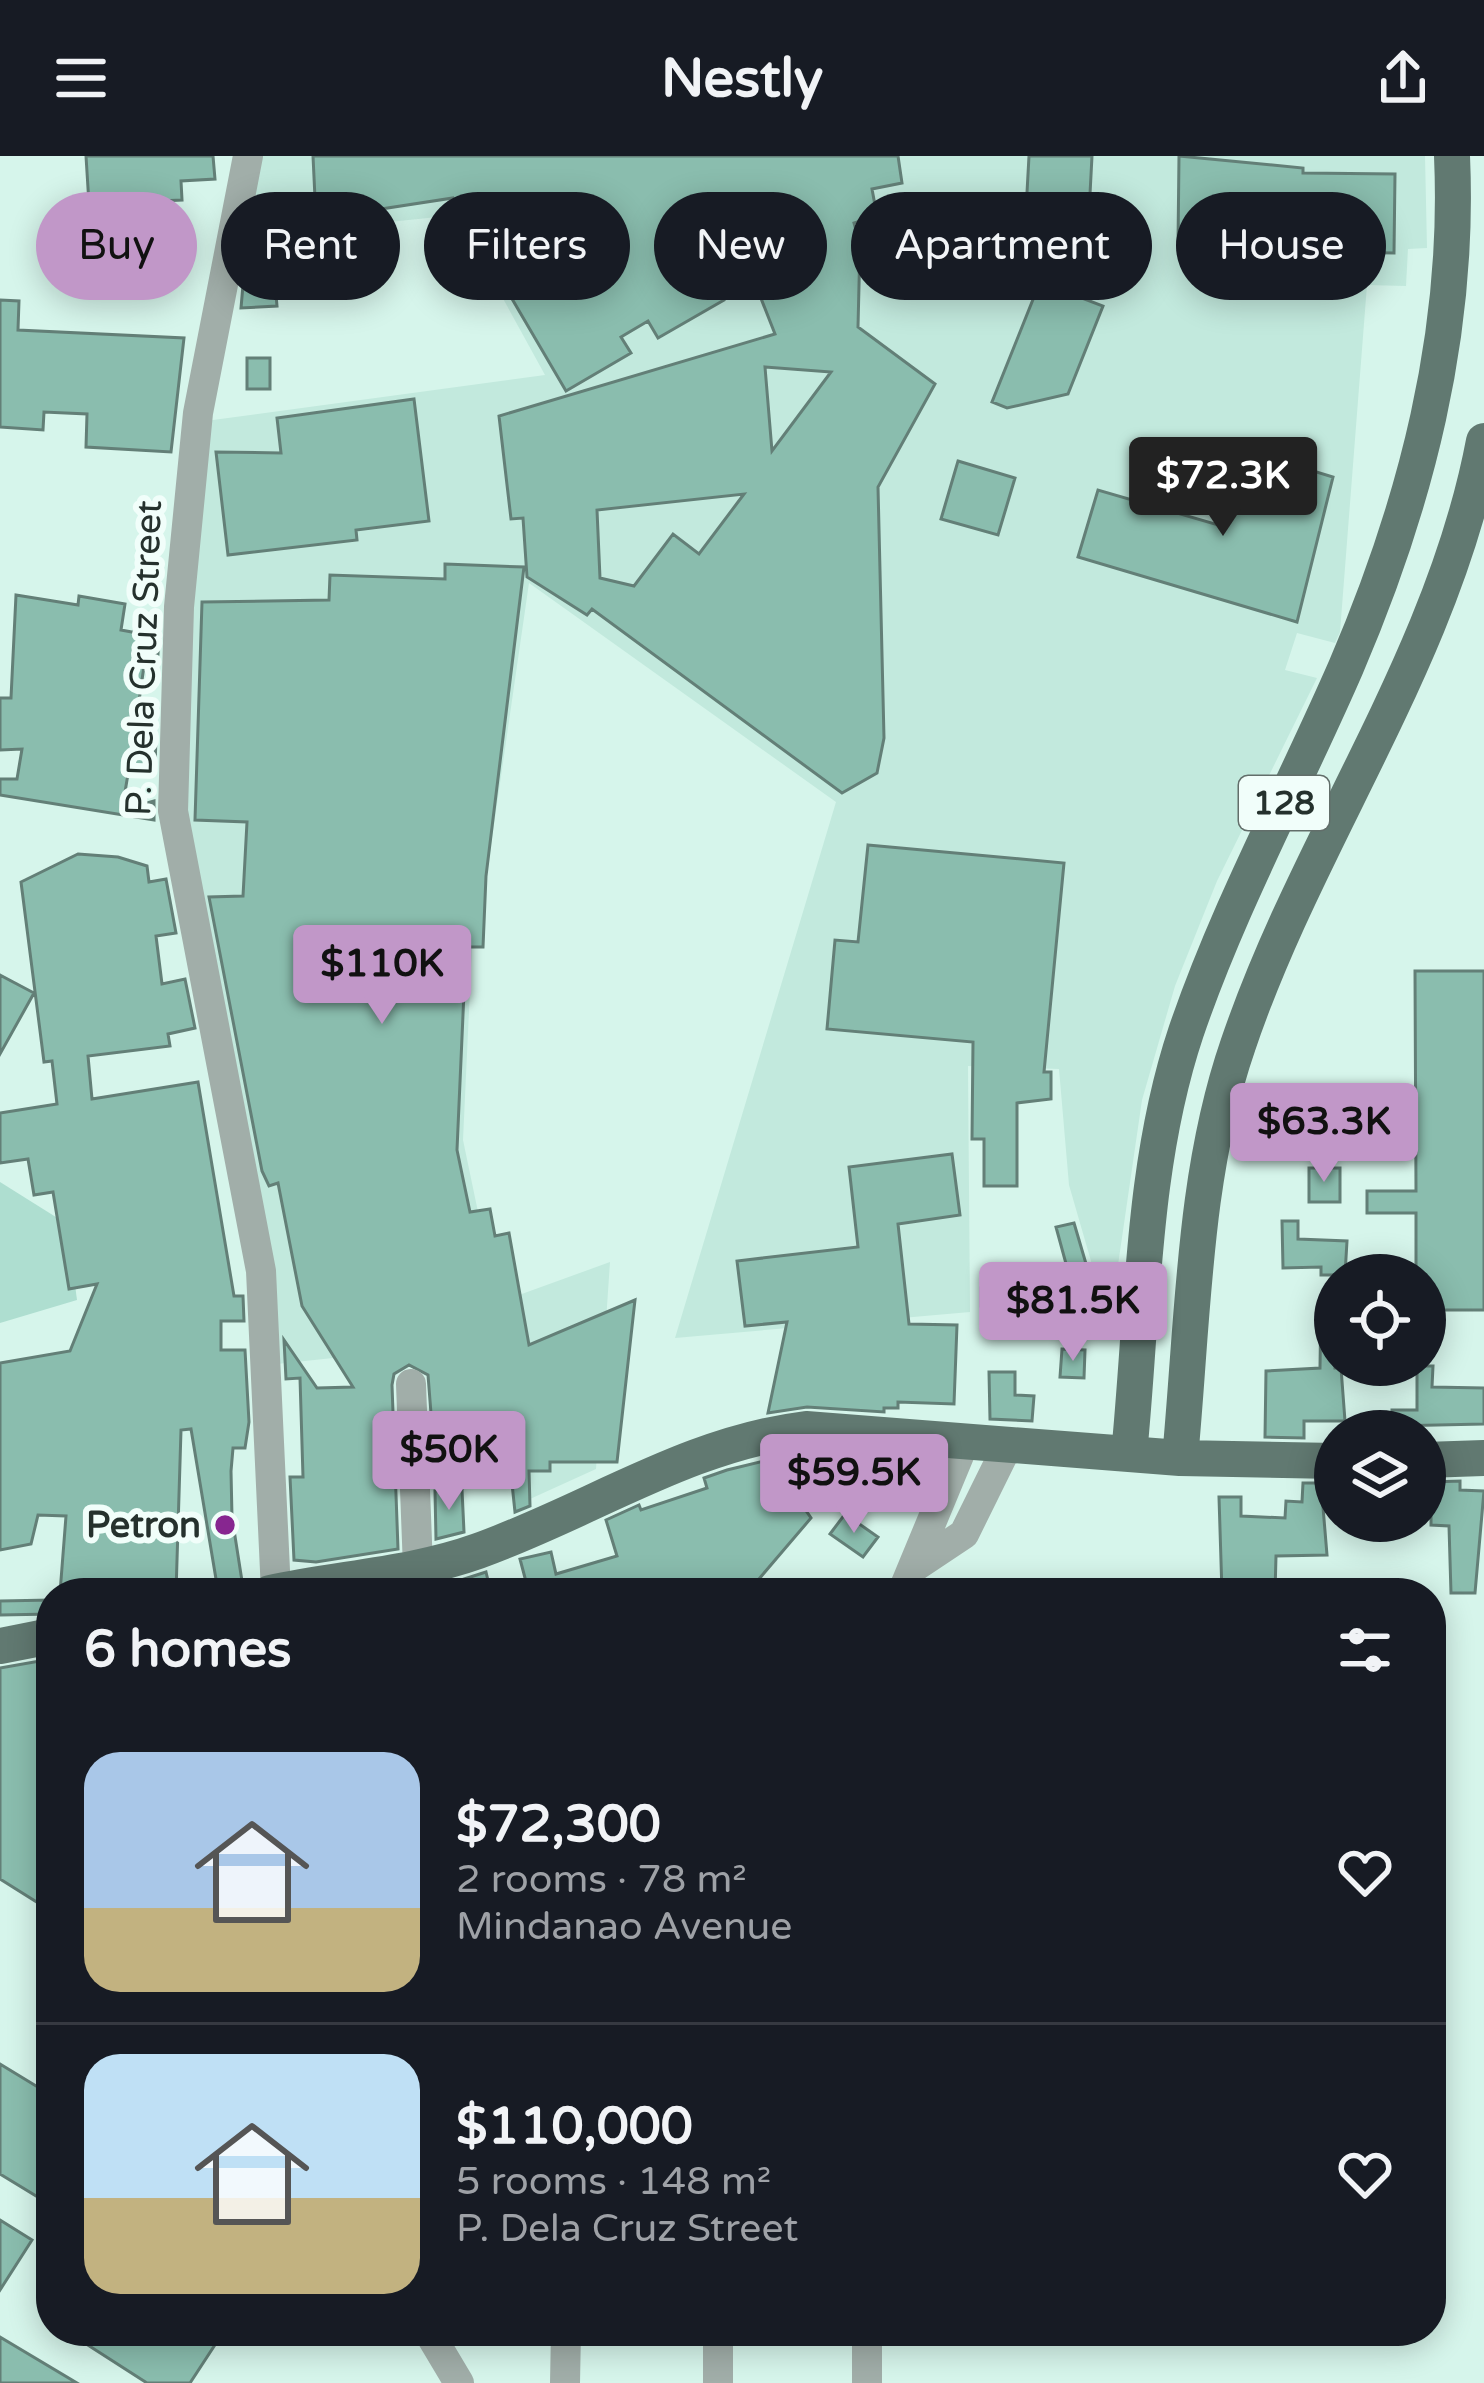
<!DOCTYPE html>
<html lang="en">
<head>
<meta charset="utf-8">
<style>
	:root { --surface:#171b24; --page:#20242c; --text:#f1f3f6; --muted:#9ea1a6; --line:#363941; --accent:#c197c8 }
	body { margin:0; font-family:"Varela Round",sans-serif; background:var(--page); color:var(--text); height:100vh; display:flex; flex-direction:column; font-size:45px; white-space:nowrap }
	* { box-sizing:border-box; margin:0 }
	p { font-size:39px; color:var(--muted) }
	.icon { flex:none; width:66px; height:66px; fill:none; stroke:currentColor; stroke-width:2; stroke-linecap:round; stroke-linejoin:round }
	.map { position:relative; flex:1; overflow:hidden }
	.sheet { position:absolute; left:36px; top:1422px; width:1410px; height:768px; display:flex; flex-direction:column; background:var(--surface); border-radius:48px; box-shadow:0 6px 30px #0003 }
	.sheet>* { flex:none }
	.hud { position:absolute; left:36px; top:36px; width:1413px; height:108px; display:flex; gap:24px }
	.fabs { position:absolute; left:1314px; top:1098px; display:grid; gap:24px }
	.fabs a { display:grid; place-items:center; width:132px; height:132px; border-radius:50%; background:var(--surface); box-shadow:0 6px 30px #0003; font-size:60px }
	.price { position:absolute; translate:-50% -102px; padding:0 27px; border-radius:12px; background:var(--accent); color:#111; font-size:39px; line-height:78px; filter:drop-shadow(0 3px 6px #0008) }
	.price::after { content:''; position:absolute; left:50%; top:72px; width:36px; height:27px; margin-left:-18px; background:inherit; clip-path:polygon(0 0,100% 0,50% 100%) }
	.price.selected { background:#222; color:#fff }
	ul { padding:0; list-style:none }
	li { display:flex; align-items:center; gap:36px; height:300px; padding:0 48px }
	li+li { border-top:3px solid var(--line) }
	li span { display:grid; place-items:center; flex:none; width:336px; height:240px; border-radius:36px; color:#555 }
	li>.icon { margin-inline-start:auto }
	span .icon { width:144px; height:144px; fill:#fffc; stroke-width:1 }
	li b { font-size:51px }
	h2 { display:flex; justify-content:space-between; align-items:center; height:144px; padding:0 48px; font-size:51px }
	.tag { padding:0 42px; border-radius:54px; background:var(--surface); box-shadow:0 6px 30px #0003; font-size:42px; line-height:108px }
	.tag.selected { background:var(--accent); color:#111 }
	header { display:flex; justify-content:space-between; align-items:center; height:156px; padding:0 48px; background:var(--surface); font-size:54px; font-weight:700 }
	.map>svg:first-child { display:block }
	.built { fill:#c2e9dd }
	.green { fill:#aeded0 }
	.building { fill:#8abdae; stroke:#637f77; stroke-width:3; fill-rule:evenodd }
	.lines { fill:none; stroke-linecap:round; stroke-linejoin:round }
	.minor { stroke:#a1aea9; stroke-width:30 }
	.major { stroke:#617971; stroke-width:36 }
	.poi-dot { fill:#872690; stroke:#f1fefa; stroke-width:4.5 }
	.labels { text-anchor:middle; dominant-baseline:central; stroke-width:12; stroke-linejoin:round; paint-order:stroke }
	.shield { fill:#f1fefa; stroke:#626e6a; stroke-width:3 }
	.shield-label { font-size:33px; font-weight:bold; fill:#25312d }
	.street-label { font-size:36px; fill:#25312d; stroke:#f1fefa }
	.poi-label { font-size:36px; font-weight:bold; fill:#25312d; stroke:#f1fefa; text-anchor:end }
</style>
</head>
<body>
<header><svg class="icon" aria-label="menu" viewBox="0 0 24 24"><path d="M4 6h16M4 12h16M4 18h16"/></svg>Nestly<svg class="icon" aria-label="share" viewBox="0 0 24 24"><path d="M12 15V3M7 8l5-5 5 5M5 13v7h14v-7"/></svg></header>
<div class="map">
<svg width="1484" height="2227" viewBox="0 0 1484 2227">
	<rect width="100%" height="100%" fill="#d6f5eb"/>
	<path class="built" d="M259 0H1425L1427 92 1408 93 1406 130 1367 129 1340 476 1335 487 1297 477 1285 514 1317 522 1217 725 1175 830 1142 944 1118 1109 1093 1112 1069 1029 1059 913 968 910 970 1156 675 1182 836 646 529 427 486 724 475 726 463 984 497 1147 610 1106 596 1313 519 1348 515 1312 445 1190 277 1208 179 660 198 266 545 219 457 59 331 72 334 119 238 124Z"/>
	<path class="green" d="M0 1026 67 1068 77 1144 0 1167Z"/>
	<path class="building" d="M86 0H213L215 23 181 25 182 44 89 48Z
		M313 0H898L902 27 872 33 877 60 854 67 860 88 858 171 935 228 878 331 884 582 877 617 842 637 592 453 587 459 527 421 523 362 511 363 499 260 775 178 751 117 778 87 701 97 718 119 724 144 658 182 648 165 621 181 631 197 566 235 453 42 316 63ZM765 211 831 216 772 295ZM744 338 699 398 673 378 634 430 600 422 597 354Z
		M1029 0H1092L1088 76 1025 73Z
		M1179 0 1303 12V17L1395 18 1394 97 1323 96V89L1178 88Z
		M1040 126 1103 150 1068 238 1007 252 992 246Z
		M275 127 277 150 241 152 243 129Z
		M0 144 19 145 18 174 184 182 171 296 86 291 87 258 44 256 43 274 0 271Z
		M247 202H270V233H247Z
		M414 243 429 365 356 374 357 384 228 399 216 296 281 297 277 262Z
		M1248 295 1333 321 1297 466 1078 401 1098 334 1225 371Z
		M958 305 1015 322 998 379 941 363Z
		M445 408 524 411 486 720 483 791H466L457 994 470 1056 490 1053 495 1080 509 1077 529 1189 635 1144 617 1306H550V1315H529L530 1350 515 1356 511 1318 479 1320V1329L449 1330V1283H433L428 1219 409 1209 394 1218 392 1229 398 1393 316 1406 294 1404 290 1321H303L300 1222 286 1223 284 1184 317 1232 353 1231 302 1150 278 1027 269 1030 262 1015 209 741 243 740 247 666 195 664 202 446 329 444 330 419 445 423Z
		M16 439 78 449 79 440 125 448 121 474 159 481 158 498 146 496 134 580H156L155 612H129L122 654 154 645V664L0 639V623H17L22 593 0 594V542H11Z
		M868 689 1064 707 1044 916H1051V943L1017 947V1030H984V983H972L973 886 827 873 835 784 858 786Z
		M78 698 118 701 147 710 149 726 166 723 176 777 156 780 162 828 185 823 195 872 168 878 170 890 88 900 92 943 198 926 234 1140H243L244 1165H221V1194H245L249 1266 245 1292H233L231 1315 232 1361 242 1425 217 1429 191 1273 181 1274 176 1437H60L66 1360 38 1359 31 1388 0 1394V1207L70 1195 97 1128 69 1133 53 1036 34 1039 28 1003 0 1007V957L57 948 52 905 44 906 21 726Z
		M1415 815H1484V1154H1425V1119H1416V1057H1367V1035H1416Z
		M0 819 34 837 0 898Z
		M952 998 960 1059 898 1068 909 1168 957 1169 954 1248 898 1246V1252H884V1256L807 1251 768 1257 787 1166 745 1170 737 1105 858 1091 849 1011Z
		M1309 1012H1340V1046H1309Z
		M1282 1065H1298V1083L1347 1085 1345 1119H1321V1111L1283 1112Z
		M1074 1067 1087 1111 1081 1112 1082 1161H1049V1137H1074L1056 1071Z
		M981 1132H1024V1150H981Z
		M1321 1146H1335V1212H1341L1345 1265H1304V1282L1265 1281 1266 1215 1320 1212Z
		M1062 1193 1085 1194 1084 1222 1060 1221Z
		M1417 1210H1433L1432 1231 1484 1232V1268L1392 1270V1254H1417Z
		M989 1216H1015V1239L1034 1240 1032 1265 990 1263Z
		M785 1300 796 1340 811 1362 747 1437H739L731 1427 699 1437H529L520 1403 551 1396 556 1418 617 1400 606 1364 639 1349 641 1354 707 1332 704 1322 727 1314Z
		M1460 1325V1334L1484 1335 1475 1437H1451L1449 1370 1431 1369V1326Z
		M1303 1327H1321L1327 1399 1276 1400 1275 1437H1222L1219 1341H1241V1360L1285 1362 1286 1345 1302 1346Z
		M462 1334 464 1376 436 1383 435 1335Z
		M845 1358 878 1381 863 1401 830 1378Z
		M486 1416 491 1437H409L458 1425Z
		M51 1444V1458L0 1459V1445Z
		M51 1503V1755L0 1723V1512Z
		M0 1908 51 1939V2049L0 2018Z
		M0 2064 32 2084 0 2134Z
		M66 2175H224L190 2227H147Z
		M0 2181 77 2227H0Z"/>
	<g class="lines">
		<path class="minor" d="M248 0 198 257 179 451 173 655 261 1115 276 1436
			M411 1228 418 1412
			M916 1410 964 1378 1008 1289
			M902 1437 965 1285
			M428 2175 459 2227
			M565 2227 566 2175
			M718 2227V2175
			M867 2227V2175"/>
		<path class="major" d="M1129 1298C1143 1159 1141 1010 1186 876 1229 750 1293 633 1346 511 1416 348 1460 178 1452 0
			M1180 1302C1193 1166 1193 1019 1238 889 1308 682 1443 503 1484 285
			M1425 1304 1484 1302
			M270 1437C339 1422 411 1419 478 1395 590 1355 686 1288 806 1273L1180 1302 1335 1305
			M0 1490 51 1480"/>
	</g>
	<circle class="poi-dot" cx="225" cy="1369" r="12"/>
	<g class="labels">
		<rect class="shield" x="1239" y="620" width="90" height="54" rx="9"/>
		<g class="shield-label">
			<text x="1284" y="647">128</text>
		</g>
		<g class="street-label">
			<text transform="translate(144 502) rotate(-88)">P. Dela Cruz Street</text>
		</g>
		<g class="poi-label">
			<text x="201" y="1369">Petron</text>
		</g>
	</g>
</svg>
<div class="fabs">
<a><svg class="icon" aria-label="locate" viewBox="0 0 24 24"><circle cx="12" cy="12" r="6"/><path d="M12 2v4M12 18v4M2 12h4M18 12h4"/></svg></a>
<a><svg class="icon" aria-label="layers" viewBox="0 0 24 24"><path d="M12 4l9 5-9 5-9-5zM3 14l9 5 9-5"/></svg></a>
</div>
<b class="price selected" style="left:1223px;top:383px">$72.3K</b>
<b class="price" style="left:382px;top:871px">$110K</b>
<b class="price" style="left:1324px;top:1029px">$63.3K</b>
<b class="price" style="left:1073px;top:1208px">$81.5K</b>
<b class="price" style="left:449px;top:1357px">$50K</b>
<b class="price" style="left:854px;top:1380px">$59.5K</b>
<div class="hud">
<a class="tag selected">Buy</a>
<a class="tag">Rent</a>
<a class="tag">Filters</a>
<a class="tag">New</a>
<a class="tag">Apartment</a>
<a class="tag">House</a>
</div>
<section class="sheet">
<h2>6 homes<svg class="icon" aria-label="filters" viewBox="0 0 24 24"><path d="M4 7h16M4 17h16"/><circle cx="9" cy="7" r="2"/><circle cx="15" cy="17" r="2"/></svg></h2>
<ul>
<li><span style="background:linear-gradient(#a9c7e8 65%,#c2b280 0)"><svg class="icon" aria-label="home" viewBox="0 0 24 24"><path d="M3 11l9-7 9 7M6 9v11h12V9"/></svg></span><div><b>$72,300</b><p>2 rooms · 78 m²</p><p>Mindanao Avenue</p></div><svg class="icon" aria-label="heart" viewBox="0 0 24 24"><path d="M12 20l-8-8c-3-5 5-10 8-4 3-6 11-1 8 4z"/></svg></li>
<li><span style="background:linear-gradient(#bfe0f5 60%,#c2b280 0)"><svg class="icon" aria-label="home" viewBox="0 0 24 24"><path d="M3 11l9-7 9 7M6 9v11h12V9"/></svg></span><div><b>$110,000</b><p>5 rooms · 148 m²</p><p>P. Dela Cruz Street</p></div><svg class="icon" aria-label="heart" viewBox="0 0 24 24"><path d="M12 20l-8-8c-3-5 5-10 8-4 3-6 11-1 8 4z"/></svg></li>
</ul>
</section>
</div>
</body>
</html>
